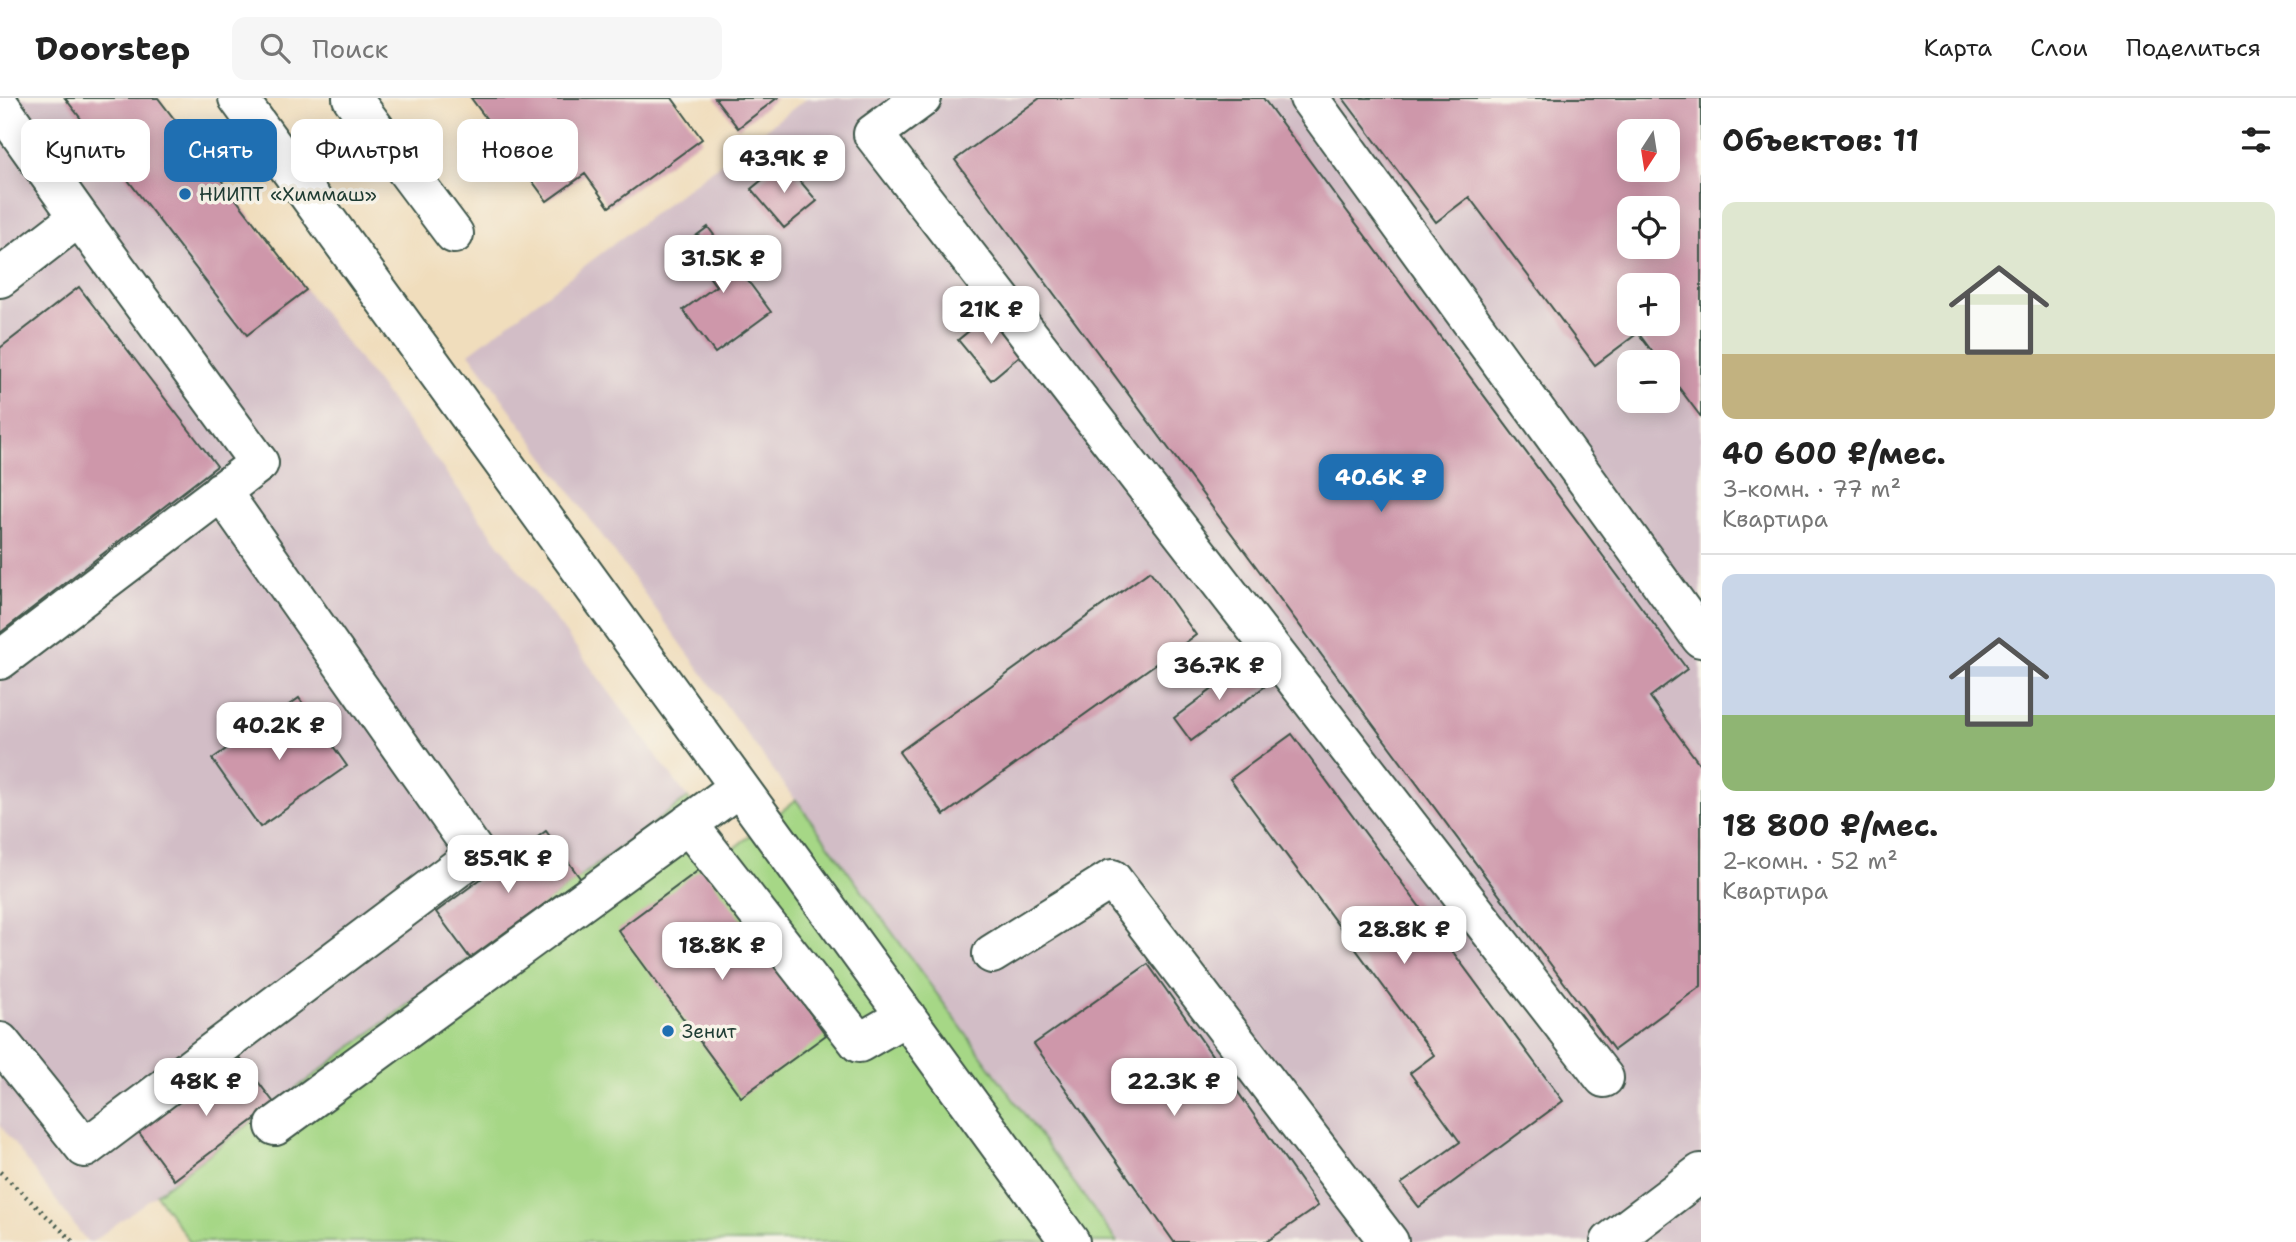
<!DOCTYPE html>
<html lang="ru">
<head>
<meta charset="utf-8">
<style>
	:root { --surface:#fff; --page:#f6f6f6; --text:#222; --muted:#767676; --line:#e0e0e0; --accent:#1f6fb2 }
	body { margin:0; font-family:"Shantell Sans",sans-serif; background:var(--page); color:var(--text); height:100vh; display:flex; flex-direction:column; font-size:26px; white-space:nowrap }
	* { box-sizing:border-box; margin:0 }
	p { font-size:23px; color:var(--muted) }
	.icon { flex:none; width:38px; height:38px; fill:none; stroke:currentColor; stroke-width:2; stroke-linecap:round; stroke-linejoin:round }
	.map { position:relative; flex:1; overflow:hidden }
	.details { display:flex; flex-direction:column; background:var(--surface); width:595px }
	.details>* { flex:none }
	.banner { position:absolute; left:21px; top:21px; width:665px; height:63px; display:flex; gap:14px }
	.needle { width:46px; rotate:192deg }
	.fabs { position:absolute; left:1617px; top:21px; display:grid; gap:14px }
	.fabs a { display:grid; place-items:center; width:63px; height:63px; border-radius:14px; background:var(--surface); box-shadow:0 4px 18px #0003; font-size:35px }
	.price { position:absolute; translate:-50% -60px; padding:0 16px; border-radius:14px; background:#fff; color:#222; font-size:23px; line-height:46px; filter:drop-shadow(0 2px 4px #0008) }
	.price::after { content:''; position:absolute; left:50%; top:42px; width:21px; height:16px; margin-left:-10px; background:inherit; clip-path:polygon(0 0,100% 0,50% 100%) }
	.price.on { background:var(--accent); color:#fff }
	ul { padding:0; list-style:none }
	li { display:grid; align-content:center; gap:14px; height:371px; padding:0 21px }
	li+li { border-top:2px solid var(--line) }
	li span { display:grid; place-items:center; height:217px; border-radius:14px; color:#555 }
	li>.icon { margin-inline-start:auto }
	span .icon { width:126px; height:126px; fill:#fffc; stroke-width:1 }
	li b { font-size:30px }
	h2 { display:flex; justify-content:space-between; align-items:center; height:84px; padding:0 21px; font-size:30px }
	.chip { padding:0 24px; border-radius:14px; background:var(--surface); box-shadow:0 4px 18px #0003; font-size:24px; line-height:63px }
	.chip.on { background:var(--accent); color:#fff }
	header { display:flex; align-items:center; gap:42px; box-sizing:border-box; height:98px; padding:0 35px; background:var(--surface); border-bottom:2px solid var(--line) }
	header strong { font-size:33px }
	nav { display:flex; gap:38px; margin-inline-start:auto; font-size:24px }
	.search { width:490px; height:63px; background:var(--page); display:flex; align-items:center; gap:18px; box-sizing:border-box; padding:0 24px; border-radius:14px; color:var(--muted); font-size:26px }
	main { display:flex; flex:1; min-height:0 }
	.map>svg:first-child { display:block }
	.industrial { fill:#d2bdc6; fill-rule:evenodd }
	.green { fill:#a6d786; stroke:#628a5d; stroke-width:2 }
	.building { fill:#ce97aa; fill-rule:evenodd }
	.lines { fill:none; stroke-linecap:round; stroke-linejoin:round }
	.minor-casing { stroke:#3e5548; stroke-width:42 }
	.path { stroke:#3e5548; stroke-width:4.5; stroke-dasharray:2 5; stroke-linecap:butt }
	.minor { stroke:#fff; stroke-width:38 }
	.poi-dot { fill:#1f6fb2; stroke:#f7f3e8; stroke-width:2.5 }
	.labels { text-anchor:middle; dominant-baseline:central; stroke-width:7; stroke-linejoin:round; paint-order:stroke }
	.poi-label { font-size:19px; fill:#1f3d34; stroke:#f7f3e8; text-anchor:start }
</style>
</head>
<body>
<header>
<strong>Doorstep</strong>
<div class="search"><svg class="icon" aria-label="search" viewBox="0 0 24 24"><circle cx="10" cy="10" r="6"/><path d="M15 15l6 6"/></svg>Поиск</div>
<nav><a>Карта</a><a>Слои</a><a>Поделиться</a></nav>
</header>
<main>
<div class="map">
<svg width="1701" height="1144" viewBox="0 0 1701 1144">
	<rect width="100%" height="100%" fill="#f7f3e8"/>
	<filter id="ink" filterUnits="userSpaceOnUse"><feTurbulence type="fractalNoise" baseFrequency=".0143" numOctaves="2"/><feDisplacementMap in="SourceGraphic" scale="14" xChannelSelector="R" yChannelSelector="G"/><feConvolveMatrix kernelMatrix="1 2 1 2 8 2 1 2 1" color-interpolation-filters="sRGB"/></filter>
	<filter id="wash" filterUnits="userSpaceOnUse"><feTurbulence type="fractalNoise" baseFrequency=".00686" numOctaves="4" result="noise"/><feDisplacementMap in="SourceGraphic" scale="28" xChannelSelector="R" yChannelSelector="G"/><feGaussianBlur stdDeviation="1.57" result="paint"/><feColorMatrix in="noise" values="0 0 0 0 0 0 0 0 0 0 0 0 0 0 0 0 0 1.4 0 .05"/><feComposite in="paint" operator="in"/></filter>
	<g filter="url(#wash)">
		<rect width="100%" height="100%" fill="#f0ddbc"/>
		<path class="industrial" d="M0 0H158L435 360 688 700 92 1144H87L0 1027Z
			M807 0H1701V1144H1117L469 255ZM1629 33H1668V72H1629ZM1629 110H1668V149H1629ZM1629 187H1668V226H1629ZM1629 264H1668V303H1629Z"/>
		<path class="green" d="M688 700 730 753 796 702 1117 1144H190L156 1096 470 860Z"/>
		<g id="blocks">
			<path class="building" d="M65 0H158L306 192 247 237Z
				M471 0H672L702 41 609 109 585 76 547 103Z
				M715 0H777L738 30Z
				M1040 0H1263L1687 571 1650 599 1701 668V888L1614 952 955 62Z
				M1343 0H1701V319L1668 275V264H1660L1638 235 1595 267 1469 99 1436 124ZM1629 33H1668V72H1629ZM1629 110H1668V149H1629ZM1629 187H1668V226H1629Z
				M784 64 817 103 784 130 751 91Z
				M708 129 771 214 715 255 683 212 716 188 685 146Z
				M79 189 217 368 0 535V250Z
				M991 215 1023 255 991 282 958 242Z
				M1150 473 1196 537 944 717 899 654Z
				M1246 566 1264 589 1191 643 1174 620Z
				M299 600 347 668 260 729 212 661Z
				M1292 636 1563 1003 1419 1109 1401 1086 1460 1044 1410 975 1434 957 1230 681Z
				M546 733 580 780 470 860 436 814Z
				M703 769 826 937 741 999 618 832Z
				M1148 866 1318 1108 1266 1144H1174L1034 946Z
				M239 959 275 1006 174 1082 138 1033Z"/>
		</g>
	</g>
	<g filter="url(#ink)">
		<use href="#blocks" fill-opacity="0" stroke="#3e5548" stroke-width="2"/>
		<g class="lines">
			<g class="minor-casing">
				<path id="minor" d="M238 0 1070 1144
					M352 0 454 136
					M922 0 873 36 1604 980
					M1309 0 1701 540
					M0 8 79 119 0 180
					M0 562 259 365 79 119
					M688 726 859 945 906 918
					M992 856 1112 781 1389 1144
					M0 944 85 1050 476 756 221 393
					M275 1028 739 689
					M1610 1144 1701 1075"/>
			</g>
			<path class="path" d="M0 1074 74 1144"/>
			<use href="#minor" class="minor"/>
		</g>
	</g>
	<g class="poi-dot">
		<circle cx="185" cy="96" r="7"/>
		<circle cx="668" cy="933" r="7"/>
	</g>
	<g class="labels">
		<g class="poi-label">
			<text x="199" y="96">НИИПТ «Химмаш»</text>
			<text x="682" y="933">Зенит</text>
		</g>
	</g>
</svg>
<div class="fabs">
<a><svg class="needle" viewBox="-14 -14 28 28"><path d="M0-13l5 13h-10z" fill="#e53935"/><path d="M0 13l5-13h-10z" fill="#767676"/></svg></a>
<a><svg class="icon" aria-label="locate" viewBox="0 0 24 24"><circle cx="12" cy="12" r="6"/><path d="M12 2v4M12 18v4M2 12h4M18 12h4"/></svg></a>
<a>+</a>
<a>−</a>
</div>
<b class="price" style="left:784px;top:97px">43.9K ₽</b>
<b class="price" style="left:723px;top:197px">31.5K ₽</b>
<b class="price" style="left:991px;top:248px">21K ₽</b>
<b class="price on" style="left:1381px;top:416px">40.6K ₽</b>
<b class="price" style="left:1219px;top:604px">36.7K ₽</b>
<b class="price" style="left:279px;top:664px">40.2K ₽</b>
<b class="price" style="left:508px;top:797px">85.9K ₽</b>
<b class="price" style="left:1404px;top:868px">28.8K ₽</b>
<b class="price" style="left:722px;top:884px">18.8K ₽</b>
<b class="price" style="left:206px;top:1020px">48K ₽</b>
<b class="price" style="left:1174px;top:1020px">22.3K ₽</b>
<div class="banner">
<a class="chip">Купить</a>
<a class="chip on">Снять</a>
<a class="chip">Фильтры</a>
<a class="chip">Новое</a>
</div>
</div>
<section class="details">
<h2>Объектов: 11<svg class="icon" aria-label="filters" viewBox="0 0 24 24"><path d="M4 7h16M4 17h16"/><circle cx="9" cy="7" r="2"/><circle cx="15" cy="17" r="2"/></svg></h2>
<ul>
<li><span style="background:linear-gradient(#dfe7d0 70%,#c2b280 0)"><svg class="icon" aria-label="home" viewBox="0 0 24 24"><path d="M3 11l9-7 9 7M6 9v11h12V9"/></svg></span><div><b>40 600 ₽/мес.</b><p>3-комн. · 77 m²</p><p>Квартира</p></div></li>
<li><span style="background:linear-gradient(#c9d6e8 65%,#8fb573 0)"><svg class="icon" aria-label="home" viewBox="0 0 24 24"><path d="M3 11l9-7 9 7M6 9v11h12V9"/></svg></span><div><b>18 800 ₽/мес.</b><p>2-комн. · 52 m²</p><p>Квартира</p></div></li>
</ul>
</section>
</main>
</body>
</html>
